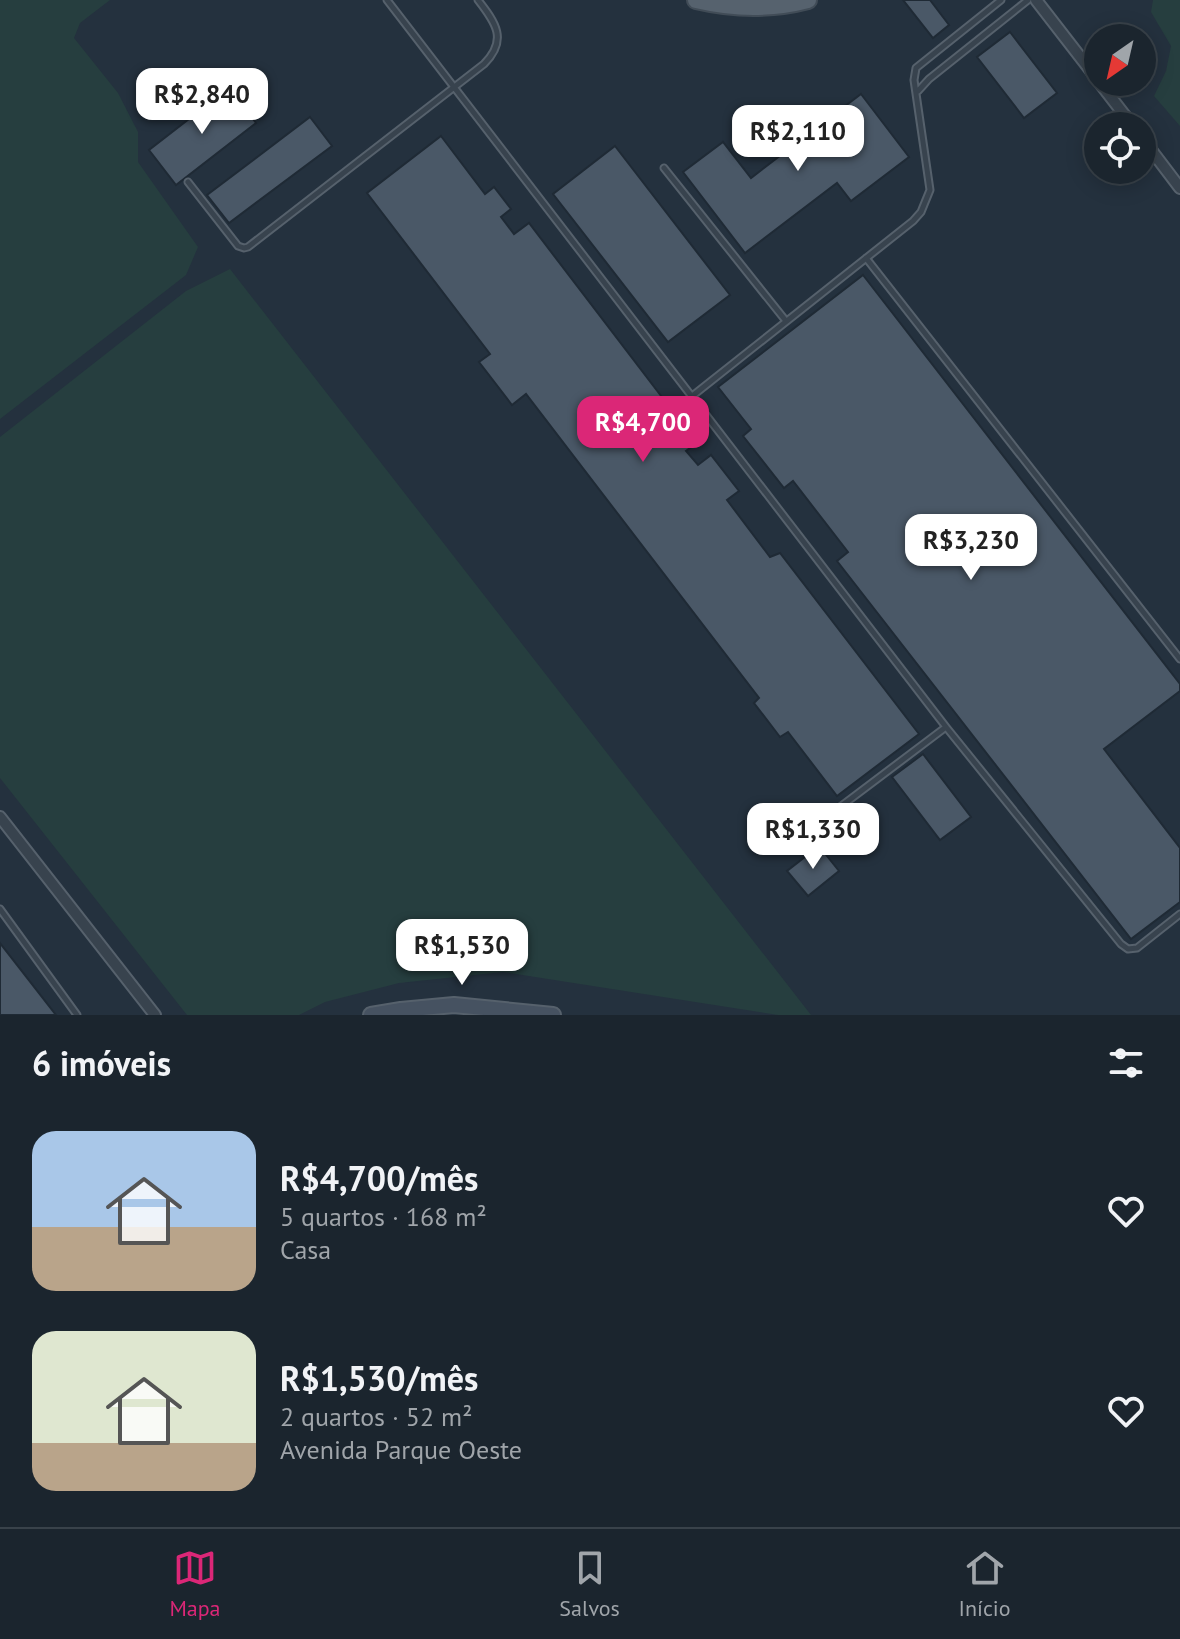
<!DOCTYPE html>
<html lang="pt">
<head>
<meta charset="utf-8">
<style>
	:root { --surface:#1b252e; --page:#28313a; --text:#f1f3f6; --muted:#a0a5aa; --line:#39424a; --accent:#db2777 }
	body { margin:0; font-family:"PT Sans",sans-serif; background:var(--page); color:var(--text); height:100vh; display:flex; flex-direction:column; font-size:30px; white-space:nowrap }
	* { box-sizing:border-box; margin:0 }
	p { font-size:26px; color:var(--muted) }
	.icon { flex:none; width:44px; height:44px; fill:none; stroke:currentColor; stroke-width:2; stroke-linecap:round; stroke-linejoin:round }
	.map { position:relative; height:1015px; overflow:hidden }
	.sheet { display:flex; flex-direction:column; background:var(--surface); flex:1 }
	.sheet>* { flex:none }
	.needle { width:52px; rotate:214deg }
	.fabs { position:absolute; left:1084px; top:24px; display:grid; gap:16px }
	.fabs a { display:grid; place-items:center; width:72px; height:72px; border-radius:50%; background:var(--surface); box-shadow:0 4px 20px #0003,0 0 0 2px var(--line); font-size:40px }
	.price { position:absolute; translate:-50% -68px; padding:0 18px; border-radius:16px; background:#fff; color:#222; font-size:26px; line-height:52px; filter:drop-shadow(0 2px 4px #0008) }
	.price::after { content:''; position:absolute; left:50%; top:48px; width:24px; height:18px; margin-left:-12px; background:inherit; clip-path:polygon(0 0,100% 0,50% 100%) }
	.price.current { background:var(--accent); color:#fff }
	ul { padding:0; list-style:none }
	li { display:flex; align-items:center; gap:24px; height:200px; padding:0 32px }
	li span { display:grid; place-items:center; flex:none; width:224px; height:160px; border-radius:24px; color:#555 }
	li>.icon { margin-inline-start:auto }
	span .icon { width:96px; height:96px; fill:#fffc; stroke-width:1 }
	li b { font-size:34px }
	h2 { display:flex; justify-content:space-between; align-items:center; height:96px; padding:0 32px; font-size:34px }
	.dock { display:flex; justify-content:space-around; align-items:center; height:112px; border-top:2px solid var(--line); background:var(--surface); font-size:22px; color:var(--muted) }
	.dock a { display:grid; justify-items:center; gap:4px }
	.dock .current { color:var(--accent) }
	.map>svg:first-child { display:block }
	.green { fill:#263e3f }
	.building { fill:#4a5867; stroke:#1f2a35; stroke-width:2 }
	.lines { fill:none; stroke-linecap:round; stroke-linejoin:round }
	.lane-casing { stroke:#56616c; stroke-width:9 }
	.street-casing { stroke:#56616c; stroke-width:14 }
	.secondary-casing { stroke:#56616c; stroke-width:18 }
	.primary-casing { stroke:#414c57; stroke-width:20 }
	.lane { stroke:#38434e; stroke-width:5 }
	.street { stroke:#38434e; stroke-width:10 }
	.secondary { stroke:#465261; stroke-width:14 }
	.primary { stroke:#56626e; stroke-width:16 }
</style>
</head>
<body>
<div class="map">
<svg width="1180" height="1015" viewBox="0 0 1180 1015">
	<rect width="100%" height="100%" fill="#24313e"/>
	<path class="green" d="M0 0H110L80 23 74 38 118 93 138 132V162L198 247 186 275 0 419Z
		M1153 0H1180V126L1154 96 1166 71 1171 46 1151 12Z
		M230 269 811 1015H778L503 972 399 983 325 1002 299 1015H187L0 778V437L186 291Z"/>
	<path class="building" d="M903 0H930L949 25 933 38Z
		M1010 32 1057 93 1024 118 977 57Z
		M229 88 256 123 176 185 149 150Z
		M861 94 909 157 851 201 837 183 745 253 683 172 723 142 751 178Z
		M310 117 332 146 229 223 207 195Z
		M441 136 485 194 494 187 511 209 501 217 514 234 529 223 697 443 686 451 698 465 711 455 739 491 727 500 770 557 780 553 919 734 837 796 788 732 780 737 754 703 759 698 526 394 512 405 479 362 490 354 367 193Z
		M615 146 730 295 668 342 553 194Z
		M863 275 1180 684V691L1104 749 1180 848V902L1131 939 837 561 848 552 793 481 784 488 743 436 751 429 718 387Z
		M923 754 971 817 940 840 892 777Z
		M819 846 839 871 808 896 787 871Z
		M0 943 56 1015H0Z"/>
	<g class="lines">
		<g class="lane-casing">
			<path id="lane" d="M387 0 946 727 1121 944 1128 949 1137 948 1180 914
				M918 91 929 79 1028 0
				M664 168 786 321
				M188 182 238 246 244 248 248 247 484 64C508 40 496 23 478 0
				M866 258 1180 659
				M691 397 913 221 921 212 930 190 914 80 916 68 1001 0
				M783 850 946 727
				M0 909 77 1015"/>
		</g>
		<g class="street-casing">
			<path id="street" d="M1036 0 1098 80
				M1099 82 1133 126
				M1142 138 1180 188
				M0 817 155 1015"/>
		</g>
		<g class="secondary-casing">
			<path id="secondary" d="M371 1015 401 1010 454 1005 553 1015"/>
		</g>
		<g class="primary-casing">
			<path id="primary" d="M696 0C734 9 770 10 808 0"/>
		</g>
		<use href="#lane" class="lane"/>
		<use href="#street" class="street"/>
		<use href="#secondary" class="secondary"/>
		<use href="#primary" class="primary"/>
	</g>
</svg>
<div class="fabs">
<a><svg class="needle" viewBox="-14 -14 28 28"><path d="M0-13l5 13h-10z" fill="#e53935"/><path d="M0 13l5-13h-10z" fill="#a0a5aa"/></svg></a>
<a><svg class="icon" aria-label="locate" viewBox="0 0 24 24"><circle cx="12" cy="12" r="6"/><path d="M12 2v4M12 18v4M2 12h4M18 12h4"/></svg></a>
</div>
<b class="price" style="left:202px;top:136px">R$2,840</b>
<b class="price" style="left:798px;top:173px">R$2,110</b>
<b class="price current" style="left:643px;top:464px">R$4,700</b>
<b class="price" style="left:971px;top:582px">R$3,230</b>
<b class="price" style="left:813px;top:871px">R$1,330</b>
<b class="price" style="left:462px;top:987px">R$1,530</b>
</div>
<section class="sheet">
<h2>6 imóveis<svg class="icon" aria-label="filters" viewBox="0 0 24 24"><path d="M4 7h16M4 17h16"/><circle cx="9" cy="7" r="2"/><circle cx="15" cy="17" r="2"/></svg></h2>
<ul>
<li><span style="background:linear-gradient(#a9c7e8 60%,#b9a48a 0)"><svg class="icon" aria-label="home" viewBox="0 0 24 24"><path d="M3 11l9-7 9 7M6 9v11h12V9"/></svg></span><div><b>R$4,700/mês</b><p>5 quartos · 168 m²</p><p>Casa</p></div><svg class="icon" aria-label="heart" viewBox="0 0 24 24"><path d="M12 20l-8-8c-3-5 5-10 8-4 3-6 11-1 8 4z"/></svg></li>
<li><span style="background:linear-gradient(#dfe7d0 70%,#b9a48a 0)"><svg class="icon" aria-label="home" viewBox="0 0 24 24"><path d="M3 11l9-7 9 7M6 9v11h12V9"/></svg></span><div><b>R$1,530/mês</b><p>2 quartos · 52 m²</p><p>Avenida Parque Oeste</p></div><svg class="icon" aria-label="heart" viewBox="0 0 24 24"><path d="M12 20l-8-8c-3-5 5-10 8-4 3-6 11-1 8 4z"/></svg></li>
</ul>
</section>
<nav class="dock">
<a class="current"><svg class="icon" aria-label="map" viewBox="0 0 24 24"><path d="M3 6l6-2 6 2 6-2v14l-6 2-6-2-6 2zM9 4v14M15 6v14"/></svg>Mapa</a>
<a><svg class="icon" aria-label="saved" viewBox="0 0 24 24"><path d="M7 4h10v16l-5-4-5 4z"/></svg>Salvos</a>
<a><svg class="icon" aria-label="home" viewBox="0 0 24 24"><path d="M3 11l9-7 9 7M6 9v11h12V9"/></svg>Início</a>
</nav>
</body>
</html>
